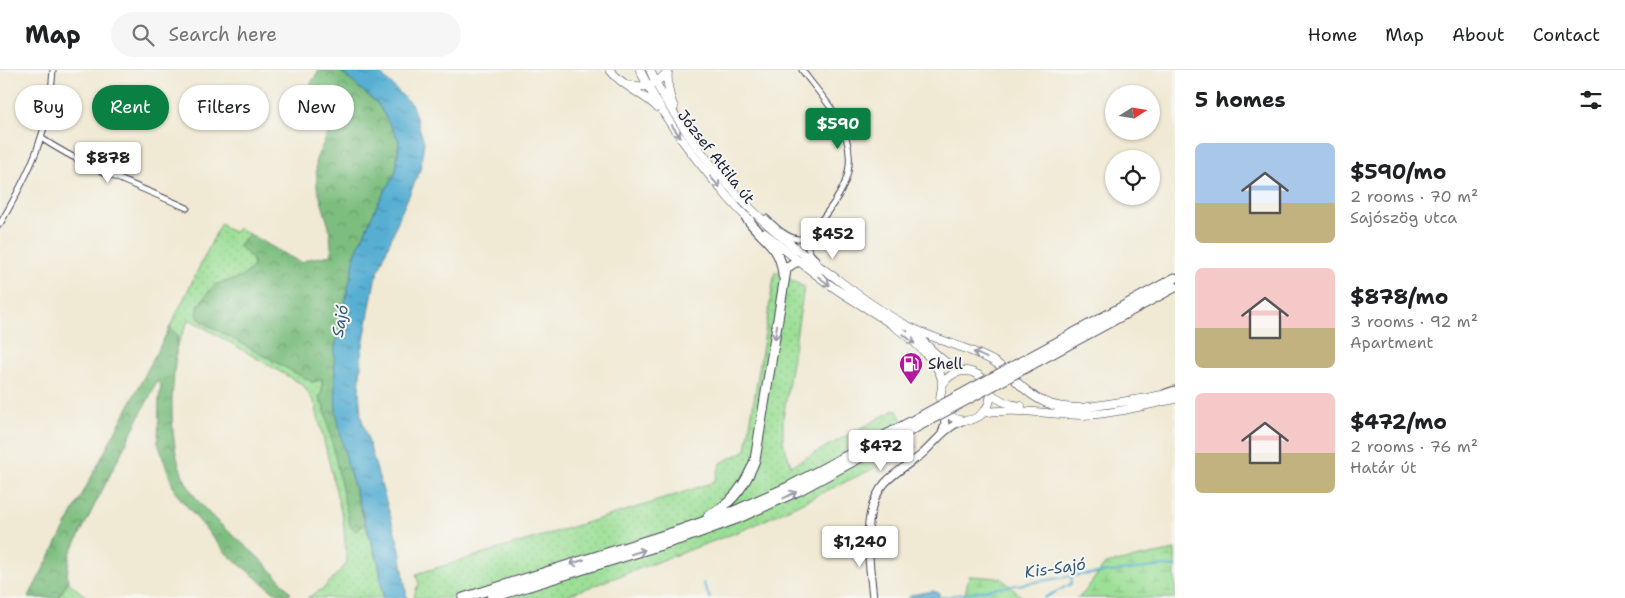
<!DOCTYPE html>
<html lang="en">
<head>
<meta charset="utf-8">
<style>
	:root { --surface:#fff; --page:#f6f6f6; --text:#202124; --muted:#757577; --line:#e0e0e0; --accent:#0b8043 }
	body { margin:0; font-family:"Shantell Sans",sans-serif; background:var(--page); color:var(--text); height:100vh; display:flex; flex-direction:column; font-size:19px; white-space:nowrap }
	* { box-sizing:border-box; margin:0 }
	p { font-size:16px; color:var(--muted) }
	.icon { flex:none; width:28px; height:28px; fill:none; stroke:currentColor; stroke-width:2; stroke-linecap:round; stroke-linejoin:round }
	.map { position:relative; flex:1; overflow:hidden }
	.sheet { display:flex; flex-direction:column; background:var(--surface); width:450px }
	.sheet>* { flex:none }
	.hud { position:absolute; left:15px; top:15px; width:475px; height:45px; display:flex; gap:10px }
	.needle { width:32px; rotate:78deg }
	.fabs { position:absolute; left:1105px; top:15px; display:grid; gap:10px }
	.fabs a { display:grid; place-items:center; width:55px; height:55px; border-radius:50%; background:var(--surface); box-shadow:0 1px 4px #0004; font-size:25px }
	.price { position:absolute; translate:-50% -42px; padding:0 11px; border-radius:5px; background:#fff; color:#222; font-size:16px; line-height:32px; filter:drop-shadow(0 1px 2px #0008) }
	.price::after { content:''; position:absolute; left:50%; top:30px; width:15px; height:11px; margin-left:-8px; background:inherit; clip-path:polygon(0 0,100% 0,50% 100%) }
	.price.on { background:var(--accent); color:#fff }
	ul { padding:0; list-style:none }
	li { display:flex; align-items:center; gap:15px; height:125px; padding:0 20px }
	li span { display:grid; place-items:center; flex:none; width:140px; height:100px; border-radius:8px; color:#555 }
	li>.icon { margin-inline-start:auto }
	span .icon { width:60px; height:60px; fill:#fffc; stroke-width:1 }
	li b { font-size:21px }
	h2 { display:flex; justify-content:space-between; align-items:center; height:60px; padding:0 20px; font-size:21px }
	.pill { padding:0 18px; border-radius:22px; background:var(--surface); box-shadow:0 1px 4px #0004; font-size:18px; line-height:45px }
	.pill.on { background:var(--accent); color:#fff }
	header { display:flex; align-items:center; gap:30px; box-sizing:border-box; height:70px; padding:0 25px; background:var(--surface); border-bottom:1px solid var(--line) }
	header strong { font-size:24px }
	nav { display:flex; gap:28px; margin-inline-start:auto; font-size:18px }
	.search { width:350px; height:45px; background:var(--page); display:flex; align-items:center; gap:12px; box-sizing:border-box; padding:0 18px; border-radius:28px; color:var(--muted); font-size:19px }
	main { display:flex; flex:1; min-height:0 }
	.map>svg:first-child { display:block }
	.grass { fill:url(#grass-dots); stroke:#5f8068 }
	.forest { fill:url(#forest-crowns); stroke:#50705d }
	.wetland { fill:url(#wetland-marsh); stroke:#5f8068 }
	.water { fill:url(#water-ripples); stroke:#3c6887 }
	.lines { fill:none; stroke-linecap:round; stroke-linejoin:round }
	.stream { stroke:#56afd3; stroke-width:2 }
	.street-casing { stroke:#414052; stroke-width:7 }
	.secondary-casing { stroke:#414052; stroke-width:9 }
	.primary-casing { stroke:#414052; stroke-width:9 }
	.highway-casing { stroke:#414052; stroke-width:11 }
	.street { stroke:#fff; stroke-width:5 }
	.secondary { stroke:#fff; stroke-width:7 }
	.primary { stroke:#fff; stroke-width:8 }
	.highway { stroke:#fff; stroke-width:9 }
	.highway-bridge-casing { stroke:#414052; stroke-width:11; stroke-linecap:butt }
	.highway-bridge { stroke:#fff; stroke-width:9 }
	.oneway { stroke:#9c9ca7 }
	.labels { text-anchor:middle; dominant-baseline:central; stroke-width:4; stroke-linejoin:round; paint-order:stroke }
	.street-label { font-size:15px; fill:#22223b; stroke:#f6f6f2 }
	.poi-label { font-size:15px; fill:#22223b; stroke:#f6f6f2; text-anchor:start }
	.water-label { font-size:16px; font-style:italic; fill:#375a78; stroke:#f6f6f2 }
</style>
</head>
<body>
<header>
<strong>Map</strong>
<div class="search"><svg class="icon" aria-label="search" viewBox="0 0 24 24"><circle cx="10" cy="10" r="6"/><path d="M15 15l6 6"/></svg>Search here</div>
<nav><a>Home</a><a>Map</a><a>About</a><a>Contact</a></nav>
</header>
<main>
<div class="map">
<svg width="1175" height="528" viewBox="0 0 1175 528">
	<defs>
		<pattern id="grass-dots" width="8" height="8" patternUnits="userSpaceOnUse" patternTransform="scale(1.25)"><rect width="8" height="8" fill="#9cdf96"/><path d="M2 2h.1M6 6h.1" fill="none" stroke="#86bf82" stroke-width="1.8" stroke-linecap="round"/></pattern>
		<pattern id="forest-crowns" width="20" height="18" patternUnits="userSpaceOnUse" patternTransform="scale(1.25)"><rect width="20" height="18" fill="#7dbe7f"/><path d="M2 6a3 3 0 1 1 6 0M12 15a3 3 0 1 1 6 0" fill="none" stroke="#669a69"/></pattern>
		<pattern id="wetland-marsh" width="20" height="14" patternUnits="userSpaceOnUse" patternTransform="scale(1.25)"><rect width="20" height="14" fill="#9cdf96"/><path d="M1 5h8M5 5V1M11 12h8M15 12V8" fill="none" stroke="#86bf82"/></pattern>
		<pattern id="water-ripples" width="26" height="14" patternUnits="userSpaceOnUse" patternTransform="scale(1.25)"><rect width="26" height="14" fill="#56afd3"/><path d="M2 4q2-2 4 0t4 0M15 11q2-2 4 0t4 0" fill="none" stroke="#478eac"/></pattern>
	</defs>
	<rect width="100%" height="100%" fill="#f6f6f2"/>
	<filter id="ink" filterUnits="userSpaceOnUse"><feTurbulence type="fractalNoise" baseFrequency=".02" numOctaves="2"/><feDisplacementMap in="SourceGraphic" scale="10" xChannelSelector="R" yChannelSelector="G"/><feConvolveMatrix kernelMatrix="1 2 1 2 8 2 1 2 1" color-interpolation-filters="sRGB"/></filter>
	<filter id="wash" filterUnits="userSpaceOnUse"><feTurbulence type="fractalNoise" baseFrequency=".0096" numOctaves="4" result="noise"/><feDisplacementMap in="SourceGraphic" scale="20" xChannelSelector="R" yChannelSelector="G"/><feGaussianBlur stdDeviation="1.12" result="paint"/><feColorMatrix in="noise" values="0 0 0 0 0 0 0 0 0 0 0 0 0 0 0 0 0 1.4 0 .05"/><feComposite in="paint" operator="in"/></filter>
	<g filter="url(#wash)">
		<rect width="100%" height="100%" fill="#f0e9d3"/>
		<path class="grass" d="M221 153 225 158 234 162 239 158 249 164 238 175 253 190V197L242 207 214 215 199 249 312 312 322 310V322L319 328 325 340 356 461 365 454 379 496 383 528H307L324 518 347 493 343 450 315 334 303 315 189 249 177 276V264L170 257Z
			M775 201 804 217 783 349V371L791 396 896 339 917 378 746 459 560 528H414L416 519 419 514 416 504 648 434 714 412 721 393 746 380Z
			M68 512 88 528H58Z"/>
		<path class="forest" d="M319 0H339L378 34 399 70 396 102 378 133 356 182 347 393 365 454 356 461 350 456 325 340 319 328 322 322V310L312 312 204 253 197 245 199 234 214 215 242 207 253 197V190L238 175 249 164 301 193 308 189 332 185 329 157 317 117 316 89 333 53 329 38 313 27 311 13Z
			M170 257 177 264C177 281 174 299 173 317 171 334 172 353 174 370 181 438 231 457 272 501 279 508 285 516 291 524L286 526 271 520 227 484 175 422 158 373 159 329 161 316 158 310 70 484 67 504 68 512 58 528H28Z"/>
		<path class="wetland" d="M1175 480V528H1076L1083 524 1105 494Z
			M969 506 1001 508 1023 528H964Z"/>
		<path class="water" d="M339 0H377L412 35 424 72 420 101 401 143 375 210 362 281 359 320 361 346 400 479 407 528H383L379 496 347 393 341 366 336 340 334 283 356 182 378 133 396 102 399 70 378 34Z
			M933 521 939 523V528H908L911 525Z"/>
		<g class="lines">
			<path class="stream" d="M703 513 710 528
				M938 528 1072 506 1165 496 1175 497
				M1044 528 1071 514 1072 506"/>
		</g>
	</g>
	<g filter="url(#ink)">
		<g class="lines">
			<g class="street-casing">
				<path id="street" d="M41 68C86 98 138 116 187 138
					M766 148C774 155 786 168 798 169 808 169 813 160 818 154 840 127 857 103 846 67 840 44 816 20 802 0
					M0 154C30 102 50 61 53 0
					M810 164C805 174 807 182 816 189"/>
			</g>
			<g class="secondary-casing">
				<path id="secondary" d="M942 363 945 354 943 339
					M873 528C870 493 859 442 885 413 895 402 909 394 921 385 935 373 944 358 962 351"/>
			</g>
			<g class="primary-casing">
				<path id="primary" d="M610 0C621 15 643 24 657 37
					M640 0C660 43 690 83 721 119 730 130 739 141 750 150
					M650 0C661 26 677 48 693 71 711 95 730 119 752 140 778 165 807 188 837 209 859 226 881 242 906 255 934 270 966 276 993 291 1002 296 1009 304 1016 311 1036 331 1051 338 1079 338
					M668 0C667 14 668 25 674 37
					M631 15C646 19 660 13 668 0
					M764 163C788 182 811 202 836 219 867 240 903 257 928 286 934 293 942 303 942 313 943 320 938 326 941 334 949 354 975 356 986 339 1004 312 962 284 943 314
					M912 261C928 275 942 294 961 300
					M989 322C999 331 1008 335 1021 336
					M1075 339 1147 328 1172 323
					M982 343C1015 337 1049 345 1083 345 1114 344 1145 335 1175 329"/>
			</g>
			<g class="highway-casing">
				<path id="highway" d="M746 147C762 170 781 174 783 206
					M1028 288 1175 208
					M1031 295 1175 217
					M1166 324 1175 321
					M708 446C731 435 746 414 755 390L786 200C796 185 810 193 822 199
					M463 528 674 462 734 441 788 417 901 357
					M491 528 687 467 739 448 798 421 904 364"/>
			</g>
			<use href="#street" class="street"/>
			<use href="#secondary" class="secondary"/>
			<use href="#primary" class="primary"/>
			<use href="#highway" class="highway"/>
			<g class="highway-bridge-casing">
				<path id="highway-bridge" d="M901 357 1028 288
					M904 364 1031 295"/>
			</g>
			<use href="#highway-bridge" class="highway-bridge"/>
		</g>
		<defs><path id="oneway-shaft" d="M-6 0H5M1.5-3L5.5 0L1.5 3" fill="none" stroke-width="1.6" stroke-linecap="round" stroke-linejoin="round" transform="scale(1.25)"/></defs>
		<g class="oneway">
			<use href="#oneway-shaft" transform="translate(676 61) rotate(54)"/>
			<use href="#oneway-shaft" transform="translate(715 112) rotate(49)"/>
			<use href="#oneway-shaft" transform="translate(824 211) rotate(37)"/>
			<use href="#oneway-shaft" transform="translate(776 262) rotate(99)"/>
			<use href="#oneway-shaft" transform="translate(909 269) rotate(40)"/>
			<use href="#oneway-shaft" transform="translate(980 285) rotate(-156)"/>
			<use href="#oneway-shaft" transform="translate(790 425) rotate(-27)"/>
			<use href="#oneway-shaft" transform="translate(638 482) rotate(-17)"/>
			<use href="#oneway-shaft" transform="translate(577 492) rotate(163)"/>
		</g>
	</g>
	<defs>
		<g id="fuel-pin" transform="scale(1.25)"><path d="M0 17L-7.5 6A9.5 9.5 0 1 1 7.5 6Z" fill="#b5179e" stroke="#f6f6f2"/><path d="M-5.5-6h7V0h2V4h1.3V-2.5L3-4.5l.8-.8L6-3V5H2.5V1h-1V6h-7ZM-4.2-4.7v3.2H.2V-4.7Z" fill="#fff"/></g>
	</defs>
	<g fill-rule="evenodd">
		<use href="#fuel-pin" x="911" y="294"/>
	</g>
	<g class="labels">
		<g class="street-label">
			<text transform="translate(716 87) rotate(52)">József Attila út</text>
		</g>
		<g class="poi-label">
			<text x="928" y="294">Shell</text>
		</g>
		<g class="water-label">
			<text transform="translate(340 251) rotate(-80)">Sajó</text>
			<text transform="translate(1055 498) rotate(-8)">Kis-Sajó</text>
		</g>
	</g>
</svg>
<div class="fabs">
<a><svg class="needle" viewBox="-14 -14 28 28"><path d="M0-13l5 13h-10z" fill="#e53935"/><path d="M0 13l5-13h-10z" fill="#757577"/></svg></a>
<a><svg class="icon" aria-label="locate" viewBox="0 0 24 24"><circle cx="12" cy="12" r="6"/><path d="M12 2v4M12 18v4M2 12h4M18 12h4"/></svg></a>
</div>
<b class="price on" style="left:838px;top:80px">$590</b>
<b class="price" style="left:108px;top:114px">$878</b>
<b class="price" style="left:833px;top:190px">$452</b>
<b class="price" style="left:881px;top:402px">$472</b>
<b class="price" style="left:860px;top:498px">$1,240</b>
<div class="hud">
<a class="pill">Buy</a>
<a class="pill on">Rent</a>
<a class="pill">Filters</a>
<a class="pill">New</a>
</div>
</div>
<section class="sheet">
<h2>5 homes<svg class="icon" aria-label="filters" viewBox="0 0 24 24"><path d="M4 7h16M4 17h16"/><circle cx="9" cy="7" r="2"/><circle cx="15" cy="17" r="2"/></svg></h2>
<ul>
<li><span style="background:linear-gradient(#a9c7e8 60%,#c2b280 0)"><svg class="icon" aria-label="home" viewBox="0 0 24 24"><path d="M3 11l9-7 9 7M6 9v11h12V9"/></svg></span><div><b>$590/mo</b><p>2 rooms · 70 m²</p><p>Sajószög utca</p></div></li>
<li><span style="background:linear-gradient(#f6c9c9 60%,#c2b280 0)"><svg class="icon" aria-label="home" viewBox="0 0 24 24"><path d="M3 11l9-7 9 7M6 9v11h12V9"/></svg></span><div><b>$878/mo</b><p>3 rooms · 92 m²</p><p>Apartment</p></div></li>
<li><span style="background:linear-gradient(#f6c9c9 60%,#c2b280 0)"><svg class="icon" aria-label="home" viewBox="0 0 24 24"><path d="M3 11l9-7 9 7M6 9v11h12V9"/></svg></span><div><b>$472/mo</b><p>2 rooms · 76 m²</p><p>Határ út</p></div></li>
</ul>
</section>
</main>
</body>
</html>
